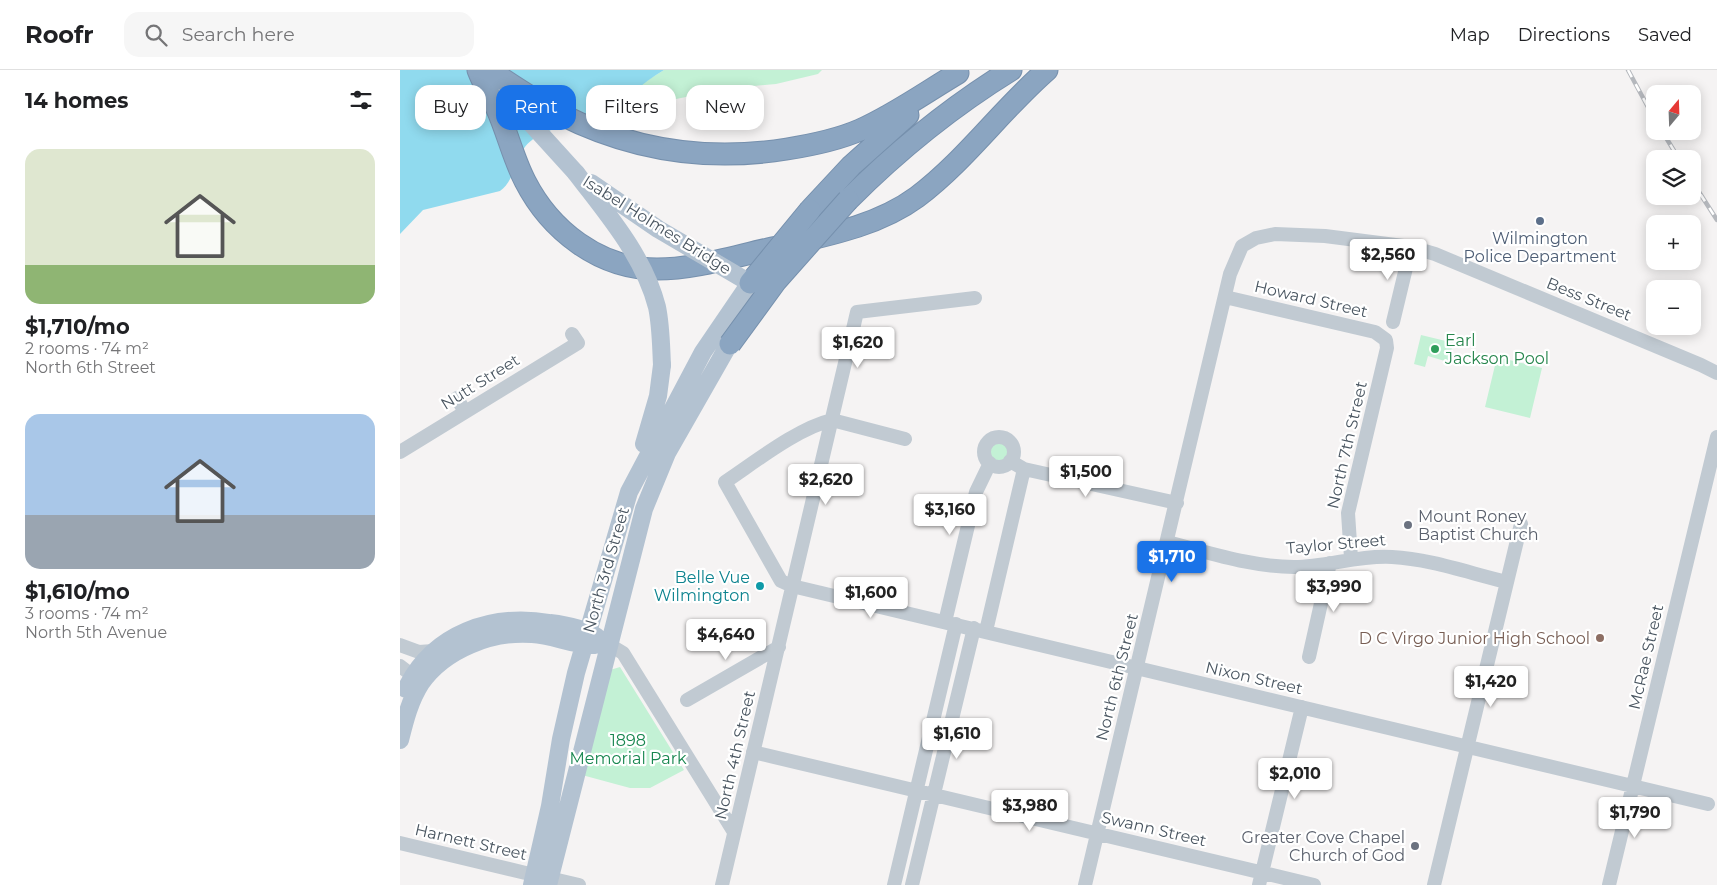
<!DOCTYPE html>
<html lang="en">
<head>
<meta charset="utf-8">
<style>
	:root { --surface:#fff; --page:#f6f6f6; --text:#202124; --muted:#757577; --line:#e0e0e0; --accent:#1a73e8 }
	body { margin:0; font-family:Montserrat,sans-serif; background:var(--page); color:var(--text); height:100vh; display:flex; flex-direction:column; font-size:19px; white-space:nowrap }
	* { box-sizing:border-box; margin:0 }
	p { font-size:16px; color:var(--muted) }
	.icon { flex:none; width:28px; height:28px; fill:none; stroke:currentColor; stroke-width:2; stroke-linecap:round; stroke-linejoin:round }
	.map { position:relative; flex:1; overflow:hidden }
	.side { display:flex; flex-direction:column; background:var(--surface); width:400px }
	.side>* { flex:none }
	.top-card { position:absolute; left:15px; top:15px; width:475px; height:45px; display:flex; gap:10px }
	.needle { width:32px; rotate:19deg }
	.buttons { position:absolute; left:1246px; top:15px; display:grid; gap:10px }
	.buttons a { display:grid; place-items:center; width:55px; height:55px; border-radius:10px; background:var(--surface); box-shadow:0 2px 12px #0003; font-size:25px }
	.price { position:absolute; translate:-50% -42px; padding:0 11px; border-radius:5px; background:#fff; color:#222; font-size:16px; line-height:32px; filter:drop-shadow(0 1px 2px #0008) }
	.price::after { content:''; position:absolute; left:50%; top:30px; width:15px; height:11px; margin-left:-8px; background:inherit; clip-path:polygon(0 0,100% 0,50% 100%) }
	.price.current { background:var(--accent); color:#fff }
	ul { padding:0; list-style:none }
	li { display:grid; align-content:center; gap:10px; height:265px; padding:0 25px }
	li span { display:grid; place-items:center; height:155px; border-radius:15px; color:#555 }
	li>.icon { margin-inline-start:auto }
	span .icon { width:90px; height:90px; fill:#fffc; stroke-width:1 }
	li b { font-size:21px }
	h2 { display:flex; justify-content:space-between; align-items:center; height:60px; padding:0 25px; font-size:21px }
	.chip { padding:0 18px; border-radius:15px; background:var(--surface); box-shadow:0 2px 12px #0003; font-size:18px; line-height:45px }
	.chip.current { background:var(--accent); color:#fff }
	header { display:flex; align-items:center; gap:30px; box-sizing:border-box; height:70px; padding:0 25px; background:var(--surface); border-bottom:1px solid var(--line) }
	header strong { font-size:24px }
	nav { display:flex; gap:28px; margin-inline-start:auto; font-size:18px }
	.search { width:350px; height:45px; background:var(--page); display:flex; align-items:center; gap:12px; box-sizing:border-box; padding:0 18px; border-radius:15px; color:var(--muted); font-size:19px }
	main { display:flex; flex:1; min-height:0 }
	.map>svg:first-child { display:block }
	.green { fill:#c3f1d5 }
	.water { fill:#90daee }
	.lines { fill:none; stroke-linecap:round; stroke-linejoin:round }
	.highway-casing { stroke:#7690ad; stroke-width:23 }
	.minor { stroke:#c1cad2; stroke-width:14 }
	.major { stroke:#b3c2d1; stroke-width:18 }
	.highway { stroke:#8ba5c1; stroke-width:21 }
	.rail-casing { stroke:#b5b8bd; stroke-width:4.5 }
	.rail { stroke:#fff; stroke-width:2.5; stroke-dasharray:8; stroke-linecap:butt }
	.highway-bridge-casing { stroke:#7690ad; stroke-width:23; stroke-linecap:butt }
	.major-bridge { stroke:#b3c2d1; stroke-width:18 }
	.highway-bridge { stroke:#8ba5c1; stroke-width:21 }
	.service-dot { fill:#5c6f8a; stroke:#fff; stroke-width:2 }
	.leisure-dot { fill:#2e9e5b; stroke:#fff; stroke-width:2 }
	.worship-dot { fill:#6b7280; stroke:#fff; stroke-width:2 }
	.culture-dot { fill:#0f9aa8; stroke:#fff; stroke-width:2 }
	.education-dot { fill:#8d6e63; stroke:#fff; stroke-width:2 }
	.labels { text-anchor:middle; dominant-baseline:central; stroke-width:4.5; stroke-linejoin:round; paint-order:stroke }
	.street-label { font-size:16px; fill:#4a5661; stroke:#fff }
	.service-label { font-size:16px; fill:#4e5e75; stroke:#fff }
	.leisure-label { font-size:16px; fill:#27864d; stroke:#fff; text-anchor:start }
	.worship-label { font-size:16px; fill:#5b616d; stroke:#fff; text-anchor:start }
	.culture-label { font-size:16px; fill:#0d838f; stroke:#fff; text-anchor:end }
	.education-label { font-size:16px; fill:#785e54; stroke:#fff; text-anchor:end }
	.park-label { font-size:16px; fill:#17864f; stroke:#fff }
</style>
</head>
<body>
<header>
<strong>Roofr</strong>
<div class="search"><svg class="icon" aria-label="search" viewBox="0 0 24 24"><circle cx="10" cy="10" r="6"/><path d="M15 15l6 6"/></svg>Search here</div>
<nav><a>Map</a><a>Directions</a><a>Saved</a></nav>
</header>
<main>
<section class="side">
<h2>14 homes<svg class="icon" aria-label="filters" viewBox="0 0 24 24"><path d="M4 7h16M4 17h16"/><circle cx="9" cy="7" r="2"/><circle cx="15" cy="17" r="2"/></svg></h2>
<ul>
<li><span style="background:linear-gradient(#dfe7d0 75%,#8fb573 0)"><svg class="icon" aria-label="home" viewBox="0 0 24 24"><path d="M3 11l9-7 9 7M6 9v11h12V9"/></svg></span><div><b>$1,710/mo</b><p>2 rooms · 74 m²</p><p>North 6th Street</p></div></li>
<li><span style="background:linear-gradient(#a9c7e8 65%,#9aa5b1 0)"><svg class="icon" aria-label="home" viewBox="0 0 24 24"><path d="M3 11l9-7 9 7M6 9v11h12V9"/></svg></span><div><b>$1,610/mo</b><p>3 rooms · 74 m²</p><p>North 5th Avenue</p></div></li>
</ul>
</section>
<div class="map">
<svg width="1317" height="815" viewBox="0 0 1317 815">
	<rect width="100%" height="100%" fill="#f5f3f3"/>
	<path class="green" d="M264 0H422L418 4 376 14 331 18 201 44 226 29 243 13Z
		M1021 265 1050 272 1054 270 1048 292 1028 286 1025 297 1014 294Z
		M1097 287 1142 298 1130 348 1085 337Z
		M589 381a10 10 0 1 1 20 0a10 10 0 1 1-20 0Z
		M220 597 284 700 250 718H230L182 705 210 600Z"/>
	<path class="water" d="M0 0H264C241 13 224 33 201 44 179 55 152 55 132 70 115 82 117 109 100 121L23 140 0 164Z"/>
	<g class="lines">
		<g class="highway-casing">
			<path id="highway" d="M78 0C83 13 90 25 96 37 107 61 113 88 125 111 150 160 199 199 257 199 294 199 332 187 368 179 418 167 475 158 517 127 566 90 601 40 647 0
				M89 0C112 15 135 31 160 44 233 81 307 92 387 79 412 75 437 70 460 60 494 45 526 22 558 3
				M448 130C498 80 551 37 611 0
				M410 140 451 96 508 45"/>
		</g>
		<path class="minor" d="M825 227 975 262 986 270 987 278 948 443 951 488
			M993 252 1011 177
			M57 328 65 342
			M584 382a15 15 0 1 1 30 0a15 15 0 1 1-30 0Z
			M505 369 432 350C398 358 355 392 325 412L381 511 392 516 1308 734
			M0 382 178 273 172 264
			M610 391 624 399 777 433
			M767 472C808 482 851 497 894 497 927 497 958 485 992 487 1030 489 1069 503 1107 512
			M545 552 576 422 590 393
			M586 561 624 399
			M208 574 223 583 334 762
			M0 575 19 582 33 581
			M909 587 930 493
			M0 596 21 612
			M287 630 379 577
			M353 682 914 815
			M0 773 134 805
			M149 808 179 815
			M322 815 457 242 575 228
			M494 815 556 554
			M512 815 574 558
			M685 815 830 204 842 176 856 168 875 164 925 166 1011 177 1035 184 1301 295 1317 303
			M859 815 902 637
			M1034 815 1121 454
			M1209 815 1317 367"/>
		<path class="major" d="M86 4 176 103
			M244 374 258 326 262 295
			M6 619C33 563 92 543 150 553 167 555 183 558 197 567
			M0 670C5 650 10 630 21 613 45 579 92 561 132 564 154 565 173 576 195 575
			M132 815 150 736 161 669 176 603 229 422 303 282 350 213
			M148 815 244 439 267 383 336 262"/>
		<use href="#highway" class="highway"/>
		<g class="rail-casing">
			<path id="rail" d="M1228 0 1255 50
				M1262 61 1279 89
				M1292 111 1317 150"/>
		</g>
		<use href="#rail" class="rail"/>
		<g class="highway-bridge-casing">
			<path id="highway-bridge" d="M350 213 410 140
				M330 274 376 211 448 130"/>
		</g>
		<path class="major-bridge" d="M176 103C207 144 244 186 257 237 261 256 261 276 262 295
			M191 113 258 159 350 213"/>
		<use href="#highway-bridge" class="highway-bridge"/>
	</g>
	<circle class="service-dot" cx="1140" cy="151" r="5"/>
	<circle class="leisure-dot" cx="1035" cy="279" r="5"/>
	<g class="worship-dot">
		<circle cx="1008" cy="455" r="5"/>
		<circle cx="1015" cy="776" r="5"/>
	</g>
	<circle class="culture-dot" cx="360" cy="516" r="5"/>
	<circle class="education-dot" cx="1200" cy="568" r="5"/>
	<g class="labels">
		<g class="street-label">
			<text transform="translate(257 155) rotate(32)">Isabel Holmes Bridge</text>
			<text transform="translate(911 229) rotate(13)">Howard Street</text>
			<text transform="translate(1189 229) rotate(22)">Bess Street</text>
			<text transform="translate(80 312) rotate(-32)">Nutt Street</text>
			<text transform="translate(947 375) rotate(-77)">North 7th Street</text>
			<text transform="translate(936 474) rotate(-5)">Taylor Street</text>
			<text transform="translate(206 500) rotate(-74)">North 3rd Street</text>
			<text transform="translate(1246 587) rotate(-77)">McRae Street</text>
			<text transform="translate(717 607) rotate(-76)">North 6th Street</text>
			<text transform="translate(854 608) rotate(13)">Nixon Street</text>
			<text transform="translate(335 685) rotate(-77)">North 4th Street</text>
			<text transform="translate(754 759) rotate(13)">Swann Street</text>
			<text transform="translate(71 772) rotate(13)">Harnett Street</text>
		</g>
		<g class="service-label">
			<text x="1140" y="168">Wilmington<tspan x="1140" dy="18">Police Department</tspan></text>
		</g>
		<g class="leisure-label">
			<text x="1045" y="270">Earl<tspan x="1045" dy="18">Jackson Pool</tspan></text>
		</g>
		<g class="worship-label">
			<text x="1018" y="446">Mount Roney<tspan x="1018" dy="18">Baptist Church</tspan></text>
			<text x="1005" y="767" text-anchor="end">Greater Cove Chapel<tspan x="1005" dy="18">Church of God</tspan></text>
		</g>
		<g class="culture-label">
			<text x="350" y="507">Belle Vue<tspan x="350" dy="18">Wilmington</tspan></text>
		</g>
		<g class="education-label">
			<text x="1190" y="568">D C Virgo Junior High School</text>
		</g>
		<g class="park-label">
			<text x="228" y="670">1898<tspan x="228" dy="18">Memorial Park</tspan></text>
		</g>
	</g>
</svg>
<div class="buttons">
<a><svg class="needle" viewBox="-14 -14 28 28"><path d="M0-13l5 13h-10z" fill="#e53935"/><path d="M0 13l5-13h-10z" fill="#757577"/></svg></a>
<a><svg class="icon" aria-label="layers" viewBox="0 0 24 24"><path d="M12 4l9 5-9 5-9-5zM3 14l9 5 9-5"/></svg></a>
<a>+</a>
<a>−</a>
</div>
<b class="price" style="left:988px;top:211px">$2,560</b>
<b class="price" style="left:458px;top:299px">$1,620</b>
<b class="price" style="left:686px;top:428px">$1,500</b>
<b class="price" style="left:426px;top:436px">$2,620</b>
<b class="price" style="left:550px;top:466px">$3,160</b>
<b class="price current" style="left:772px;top:513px">$1,710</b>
<b class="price" style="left:934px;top:543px">$3,990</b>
<b class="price" style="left:471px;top:549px">$1,600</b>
<b class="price" style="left:326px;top:591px">$4,640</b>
<b class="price" style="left:1091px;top:638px">$1,420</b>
<b class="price" style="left:557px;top:690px">$1,610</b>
<b class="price" style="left:895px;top:730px">$2,010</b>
<b class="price" style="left:630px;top:762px">$3,980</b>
<b class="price" style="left:1235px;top:769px">$1,790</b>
<div class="top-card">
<a class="chip">Buy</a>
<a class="chip current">Rent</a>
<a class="chip">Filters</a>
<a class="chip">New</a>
</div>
</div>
</main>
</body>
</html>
